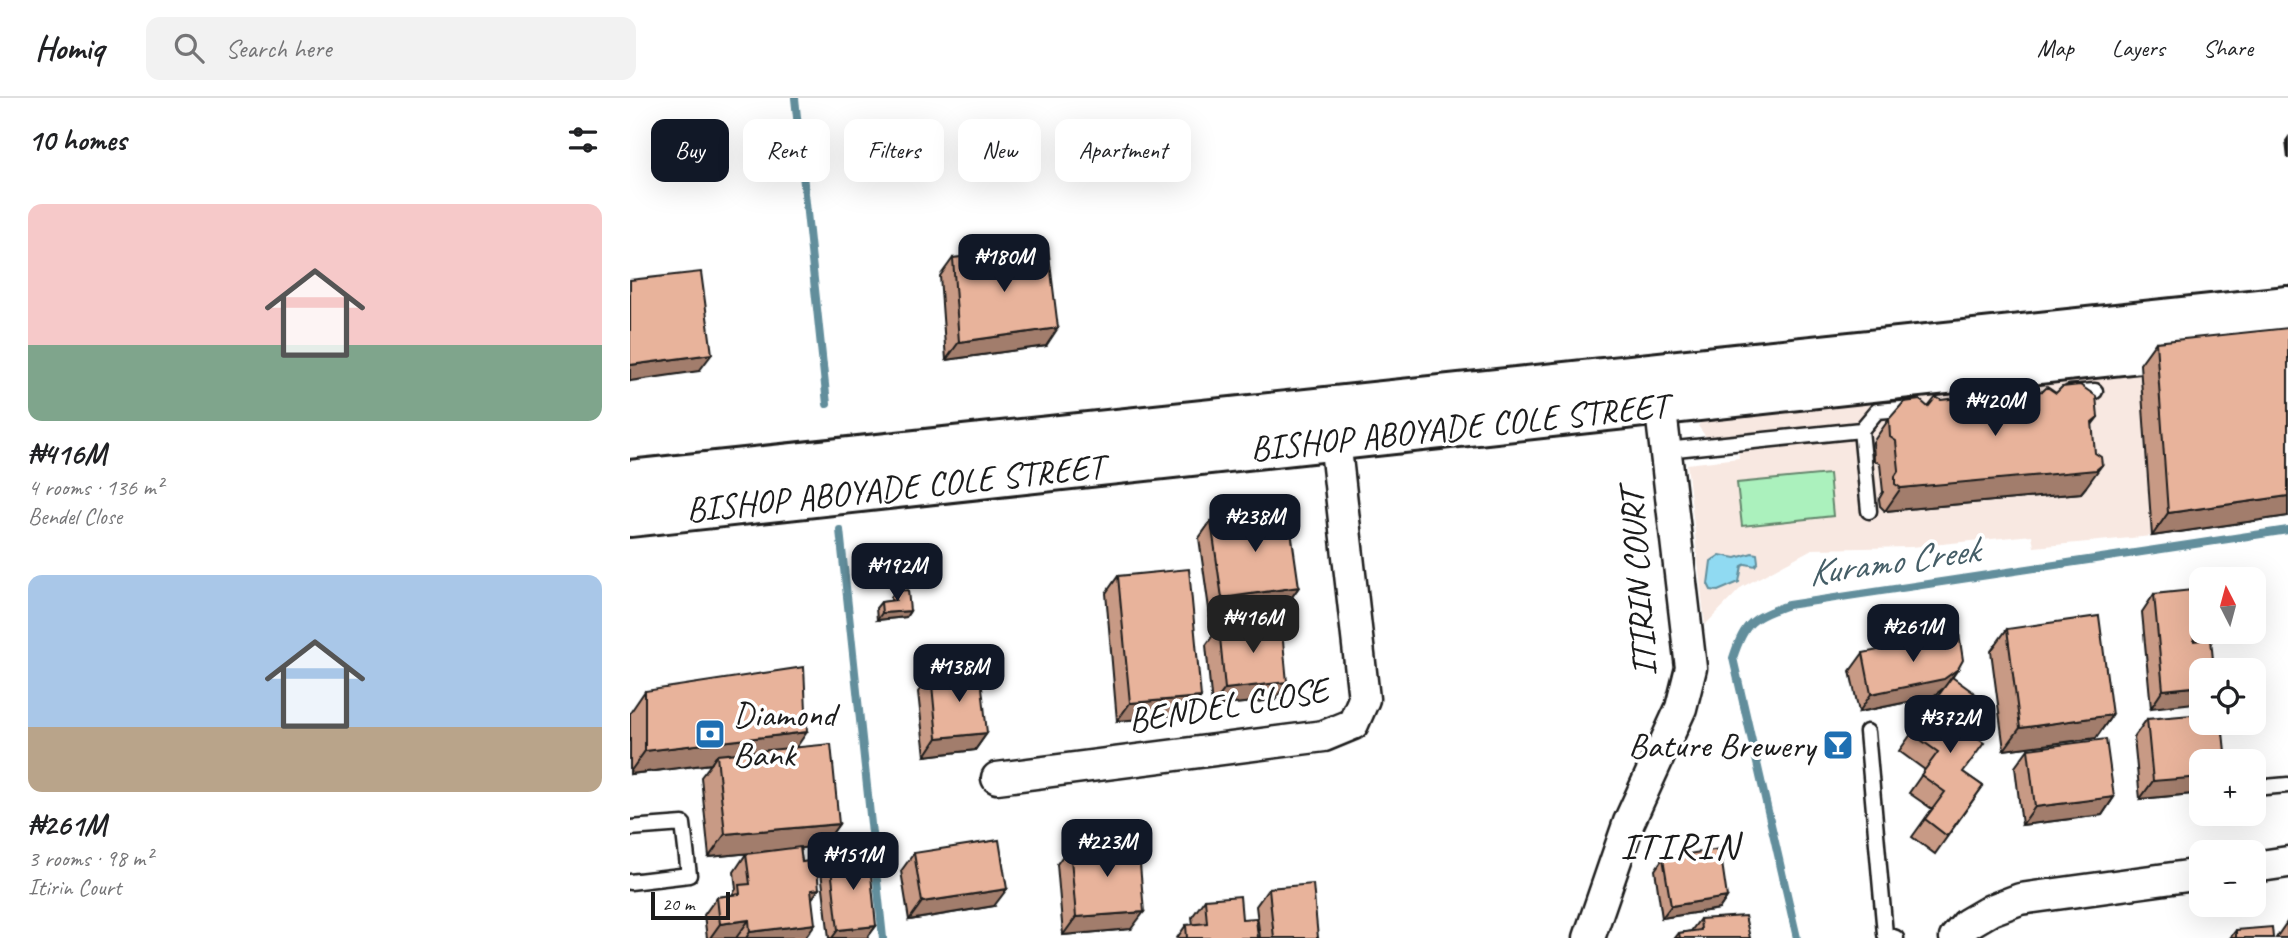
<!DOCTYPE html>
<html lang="en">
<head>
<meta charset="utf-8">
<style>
	:root { --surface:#fff; --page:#f2f2f2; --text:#202124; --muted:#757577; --line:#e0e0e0; --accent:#111827 }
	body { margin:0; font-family:Caveat,sans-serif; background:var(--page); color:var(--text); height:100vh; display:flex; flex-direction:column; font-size:26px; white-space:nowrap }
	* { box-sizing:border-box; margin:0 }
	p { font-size:23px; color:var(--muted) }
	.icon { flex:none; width:38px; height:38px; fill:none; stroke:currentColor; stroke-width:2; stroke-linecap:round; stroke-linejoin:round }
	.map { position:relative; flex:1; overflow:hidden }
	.panel { display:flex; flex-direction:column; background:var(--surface); width:630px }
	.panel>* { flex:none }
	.banner { position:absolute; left:21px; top:21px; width:665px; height:63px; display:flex; gap:14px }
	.needle { width:46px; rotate:354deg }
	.tools { position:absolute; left:1559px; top:469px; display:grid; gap:14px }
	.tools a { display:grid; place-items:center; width:77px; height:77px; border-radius:14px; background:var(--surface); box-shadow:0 7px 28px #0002; font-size:35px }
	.scale { position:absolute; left:21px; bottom:18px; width:79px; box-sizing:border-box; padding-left:7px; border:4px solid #1c1c1c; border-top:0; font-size:19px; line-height:24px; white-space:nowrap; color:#1c1c1c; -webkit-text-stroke:5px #fff; paint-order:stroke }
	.price { position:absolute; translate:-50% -60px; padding:0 16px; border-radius:14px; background:var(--accent); color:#fff; font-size:23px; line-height:46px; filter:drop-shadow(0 2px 4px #0008) }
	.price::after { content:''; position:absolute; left:50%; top:42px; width:21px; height:16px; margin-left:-10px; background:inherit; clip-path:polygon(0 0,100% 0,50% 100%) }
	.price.on { background:#222; color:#fff }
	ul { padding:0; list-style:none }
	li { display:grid; align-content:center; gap:14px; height:371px; padding:0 28px }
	li span { display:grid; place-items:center; height:217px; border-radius:14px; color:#555 }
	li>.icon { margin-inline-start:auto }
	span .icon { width:126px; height:126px; fill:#fffc; stroke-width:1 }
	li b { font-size:30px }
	h2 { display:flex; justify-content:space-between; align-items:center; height:84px; padding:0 28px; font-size:30px }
	.pill { padding:0 24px; border-radius:14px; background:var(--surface); box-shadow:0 7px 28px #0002; font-size:24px; line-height:63px }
	.pill.on { background:var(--accent); color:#fff }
	header { display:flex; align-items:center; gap:42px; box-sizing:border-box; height:98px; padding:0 35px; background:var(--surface); border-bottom:2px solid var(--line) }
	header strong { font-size:33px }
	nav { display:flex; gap:38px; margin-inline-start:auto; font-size:24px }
	.search { width:490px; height:63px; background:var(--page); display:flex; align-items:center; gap:18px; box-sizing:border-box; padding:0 24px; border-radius:14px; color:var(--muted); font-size:26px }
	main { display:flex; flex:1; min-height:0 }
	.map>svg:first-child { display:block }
	.built { fill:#f8e8e1 }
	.green { fill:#abf1bd; stroke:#64866c; stroke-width:2 }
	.water { fill:#90daf2; stroke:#628e9c; stroke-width:2 }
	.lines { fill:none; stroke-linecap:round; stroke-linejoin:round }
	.stream { stroke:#628e9c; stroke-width:8 }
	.lane-casing { stroke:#1c1c1c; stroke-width:19 }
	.street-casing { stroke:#1c1c1c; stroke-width:35 }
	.secondary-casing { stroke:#1c1c1c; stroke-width:44 }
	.lane { stroke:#fff; stroke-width:14 }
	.street { stroke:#fff; stroke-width:30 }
	.secondary { stroke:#fff; stroke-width:38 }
	.wall { fill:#c89a85; stroke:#1c1c1c; stroke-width:2 }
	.shaded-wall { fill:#a27d6c; stroke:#1c1c1c; stroke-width:2 }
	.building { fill:#e8b39b; stroke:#1c1c1c; stroke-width:2 }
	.labels { text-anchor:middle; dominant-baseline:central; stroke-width:7; stroke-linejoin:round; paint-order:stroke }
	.street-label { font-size:35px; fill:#1c1c1c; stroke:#fff }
	.poi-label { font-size:35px; fill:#1c1c1c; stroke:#fff; text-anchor:start }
	.water-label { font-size:37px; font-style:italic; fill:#455e67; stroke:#fff }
	.quarter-label { font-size:38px; letter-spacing:2px; fill:#1c1c1c; stroke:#fff }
</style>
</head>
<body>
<header>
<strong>Homiq</strong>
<div class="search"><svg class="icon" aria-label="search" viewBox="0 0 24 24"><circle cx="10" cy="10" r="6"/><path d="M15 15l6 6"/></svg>Search here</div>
<nav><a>Map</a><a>Layers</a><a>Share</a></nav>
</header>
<main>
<section class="panel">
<h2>10 homes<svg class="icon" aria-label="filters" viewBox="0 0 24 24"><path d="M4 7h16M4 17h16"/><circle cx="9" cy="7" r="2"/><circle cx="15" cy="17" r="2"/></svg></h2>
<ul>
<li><span style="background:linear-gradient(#f6c9c9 65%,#7fa58c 0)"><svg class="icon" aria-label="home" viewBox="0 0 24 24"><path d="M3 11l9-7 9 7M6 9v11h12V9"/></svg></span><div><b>₦416M</b><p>4 rooms · 136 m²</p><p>Bendel Close</p></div></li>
<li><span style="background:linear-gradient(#a9c7e8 70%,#b9a48a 0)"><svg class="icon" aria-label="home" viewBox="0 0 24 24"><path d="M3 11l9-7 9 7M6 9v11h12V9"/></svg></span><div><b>₦261M</b><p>3 rooms · 98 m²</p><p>Itirin Court</p></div></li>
</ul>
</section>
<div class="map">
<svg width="1658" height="840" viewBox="0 0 1658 840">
	<rect width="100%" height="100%" fill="#fff"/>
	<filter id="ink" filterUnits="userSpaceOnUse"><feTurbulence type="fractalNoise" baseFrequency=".0143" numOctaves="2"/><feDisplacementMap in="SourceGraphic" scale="14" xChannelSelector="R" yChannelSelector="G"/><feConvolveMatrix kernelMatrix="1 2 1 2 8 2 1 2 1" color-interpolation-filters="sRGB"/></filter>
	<g filter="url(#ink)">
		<path class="built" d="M1658 251 1522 438 1404 449 1402 437 1281 449 1182 451 1112 489 1075 527 1057 366 1109 360 1106 337 1076 339 1068 328 1079 313Z"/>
		<path class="green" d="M1199 376 1203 418 1112 428 1107 385Z"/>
		<path class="water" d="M1122 455 1127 456 1128 464 1125 468 1116 466 1112 468 1109 484 1088 493 1081 492 1078 486 1081 463 1090 457 1106 460Z"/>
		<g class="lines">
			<path class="stream" d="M165 0 197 306
				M210 432 253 840
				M1167 840 1103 560C1115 523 1122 520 1158 507L1658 432"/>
			<g class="lane-casing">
				<path id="lane" d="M1440 295 1465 293
					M1332 305 1389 300
					M1231 332 1239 413
					M1036 352 1231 332 1247 313 1284 310
					M1237 634 1255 836 1266 840
					M1624 690 1658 687
					M0 730 53 726 59 777 0 784"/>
			</g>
			<g class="street-casing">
				<path id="street" d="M367 680 694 638 723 626 734 601 705 342
					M1624 769 1658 764
					M959 840 999 724 1051 610 1061 570 1028 287
					M1325 840 1337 826 1361 812 1390 801 1572 776"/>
			</g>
			<g class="secondary-casing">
				<path id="secondary" d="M0 382 1658 208
					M0 419 1658 239"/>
			</g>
			<use href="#lane" class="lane"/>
			<use href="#street" class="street"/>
			<use href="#secondary" class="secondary"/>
		</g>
		<path class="wall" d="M1658 40V61L1656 43Z
			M323 160 416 248 316 262 310 178Z
			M1526 244 1658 418 1522 438 1510 266Z
			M1426 295 1468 319 1462 327 1456 389 1451 395 1255 413 1250 408 1249 401 1253 394 1250 366 1244 362 1243 344 1259 321 1298 309 1311 302 1354 307 1369 305 1375 297Z
			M581 423 669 489 656 507 580 518 569 440Z
			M488 478 558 617 487 623 476 495Z
			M265 493 280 513 276 519 247 522 246 510 251 504 261 503V499Z
			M1524 496 1572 534H1577L1521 610 1512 514Z
			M589 529 657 584 645 602 582 608 576 547Z
			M1377 531 1482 617 1466 640 1374 652 1361 553Z
			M1233 555 1328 571 1322 580 1326 626 1333 674 1353 688 1305 756 1282 739 1302 711 1279 695 1295 672 1269 653 1314 590 1302 599 1229 614 1220 573Z
			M301 576 357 635 345 652 295 658 288 594Z
			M15 593 167 649 209 726 193 748 170 750 172 764 182 801 175 840H77L74 817 87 799 102 797 106 791 104 774 116 756 131 754 79 759 71 679 81 666 0 676V615Z
			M1517 621 1569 686 1562 696 1510 701 1504 639Z
			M1398 651 1484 699 1472 717 1392 727 1385 669Z
			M440 748 501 831 433 837 427 766Z
			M284 755 364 808 279 822 271 773Z
			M1033 760 1097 799 1089 811 1032 820 1025 772Z
			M200 761 246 828 237 840H199L191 773Z
			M639 790 688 840H630L626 808Z
			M575 801 612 821 628 840H547L556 827H563L562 819Z
			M1070 821 1120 840H1045L1049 835 1061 833Z
			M1657 824 1658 840H1646Z
			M1606 832 1643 840H1600Z"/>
		<path class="shaded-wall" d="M428 230 416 248 316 262 329 244Z
			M82 256 69 273 0 283V267Z
			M1472 367 1456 389 1451 395 1255 413 1271 390Z
			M1658 398V418L1522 438 1538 415Z
			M669 489 656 507 580 518 592 500Z
			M280 513 276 519 247 522 252 515Z
			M1563 534H1577L1565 551Z
			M1328 571 1315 589 1302 599 1229 614 1241 596Z
			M657 584 645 602 582 608 595 591Z
			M1572 588V604L1521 610 1533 592Z
			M571 599 558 617 487 623 500 605Z
			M1482 617 1466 640 1374 652 1390 630Z
			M177 634 161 657H87L81 666 0 676V674L15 653Z
			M357 635 345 652 295 658 307 640Z
			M1572 671V686H1569L1562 696 1510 701 1523 683Z
			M1484 699 1472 717 1392 727 1405 709Z
			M209 726 193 748 79 759 95 736Z
			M189 791 176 809 181 792Z
			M377 791 364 808 279 822 292 804Z
			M1097 799 1089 811 1032 820 1041 808Z
			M514 814 501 831 433 837 446 819Z
			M119 822 106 840H80L90 826Z
			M185 826 175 840H116L120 834Z
			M246 828 237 840H202L208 832Z"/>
		<path class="building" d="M418 149 428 230 329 244 323 160Z
			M71 174 82 256 0 267V182Z
			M1658 230V398L1538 415 1526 244Z
			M1450 287 1466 298 1468 319 1462 324 1465 355 1471 359 1472 367 1466 372 1271 390 1265 386V378L1269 372 1266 343 1260 339 1259 321 1274 304 1290 302 1298 309 1306 299 1311 302 1346 298 1354 307 1370 305 1375 297 1413 293 1417 289 1426 295 1432 289Z
			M658 412 669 489 592 500 581 423Z
			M559 471 571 599 500 605 488 478Z
			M1572 491V534H1563L1564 543 1581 541 1584 572H1572V588L1533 592 1524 496Z
			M278 492 280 513 252 515 251 504 266 502 265 493Z
			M1469 518 1482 617 1390 630 1377 531Z
			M651 523 657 584 595 591 589 529Z
			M1329 536 1333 562 1328 571 1314 581 1241 596 1233 555Z
			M174 569 177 634 15 653V593Z
			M350 571 357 635 307 640 301 576Z
			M1322 579 1347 597 1326 626 1354 645 1333 674 1353 688 1317 738 1295 721 1315 694 1291 677 1308 654 1281 635Z
			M1572 616V625H1592L1596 663H1572V679L1523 683 1517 621Z
			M1476 641 1484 699 1405 709 1398 651Z
			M201 646 209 726 95 736 87 657Z
			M369 742 377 791 292 804 284 755Z
			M508 743 514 814 446 819 440 748Z
			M170 749 172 764 186 762 189 791 181 792 185 826 120 834 119 822 90 826 87 799 110 796 109 787 120 786 116 756Z
			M1090 751 1097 799 1041 808 1033 760Z
			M239 757 246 828 208 832 200 761Z
			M683 786 688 840H644L639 790Z
			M610 798 612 821 626 820 628 840H557L556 827 577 825 575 801Z
			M1115 818 1120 840H1050L1049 835 1071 832 1070 821Z
			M1642 829 1643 840H1606V832Z"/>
	</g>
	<defs>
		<g id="bank-square" transform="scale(1.575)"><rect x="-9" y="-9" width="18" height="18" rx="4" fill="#1f6fb2" stroke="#fff"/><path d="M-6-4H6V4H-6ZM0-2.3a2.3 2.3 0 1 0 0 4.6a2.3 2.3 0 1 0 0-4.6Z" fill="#fff"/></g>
		<g id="bar-square" transform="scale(1.575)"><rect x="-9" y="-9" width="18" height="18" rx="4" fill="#1f6fb2" stroke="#fff"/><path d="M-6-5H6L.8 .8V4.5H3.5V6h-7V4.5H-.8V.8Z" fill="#fff"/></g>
	</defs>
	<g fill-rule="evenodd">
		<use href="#bank-square" x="80" y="636"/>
		<use href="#bar-square" x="1208" y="647"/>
	</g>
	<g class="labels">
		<g class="street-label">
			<text transform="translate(829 329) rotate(-6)">BISHOP ABOYADE COLE STREET</text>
			<text transform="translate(265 390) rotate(-6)">BISHOP ABOYADE COLE STREET</text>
			<text transform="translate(1008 485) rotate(-94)">ITIRIN COURT</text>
			<text transform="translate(598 607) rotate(-9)">BENDEL CLOSE</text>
		</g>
		<g class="poi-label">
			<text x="103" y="616">Diamond<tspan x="103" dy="40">Bank</tspan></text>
			<text x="1185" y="647" text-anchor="end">Bature Brewery</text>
		</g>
		<g class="water-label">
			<text transform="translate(1263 463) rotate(-8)">Kuramo Creek</text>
		</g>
		<g class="quarter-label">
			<text x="1050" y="747">ITIRIN</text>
		</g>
	</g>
</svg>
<div class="tools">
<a><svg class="needle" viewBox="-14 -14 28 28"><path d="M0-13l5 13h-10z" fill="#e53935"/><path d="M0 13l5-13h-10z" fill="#757577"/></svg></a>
<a><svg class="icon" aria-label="locate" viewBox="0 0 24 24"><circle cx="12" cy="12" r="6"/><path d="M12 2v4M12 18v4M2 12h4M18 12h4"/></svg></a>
<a>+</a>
<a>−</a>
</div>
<div class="scale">20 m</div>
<b class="price" style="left:374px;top:196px">₦180M</b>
<b class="price" style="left:1365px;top:340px">₦420M</b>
<b class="price" style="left:625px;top:456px">₦238M</b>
<b class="price" style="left:267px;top:505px">₦192M</b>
<b class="price on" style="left:623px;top:557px">₦416M</b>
<b class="price" style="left:1283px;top:566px">₦261M</b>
<b class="price" style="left:329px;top:606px">₦138M</b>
<b class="price" style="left:1320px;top:657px">₦372M</b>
<b class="price" style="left:477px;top:781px">₦223M</b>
<b class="price" style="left:223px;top:794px">₦151M</b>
<div class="banner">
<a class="pill on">Buy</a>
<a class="pill">Rent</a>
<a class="pill">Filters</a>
<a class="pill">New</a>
<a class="pill">Apartment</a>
</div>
</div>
</main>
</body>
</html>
